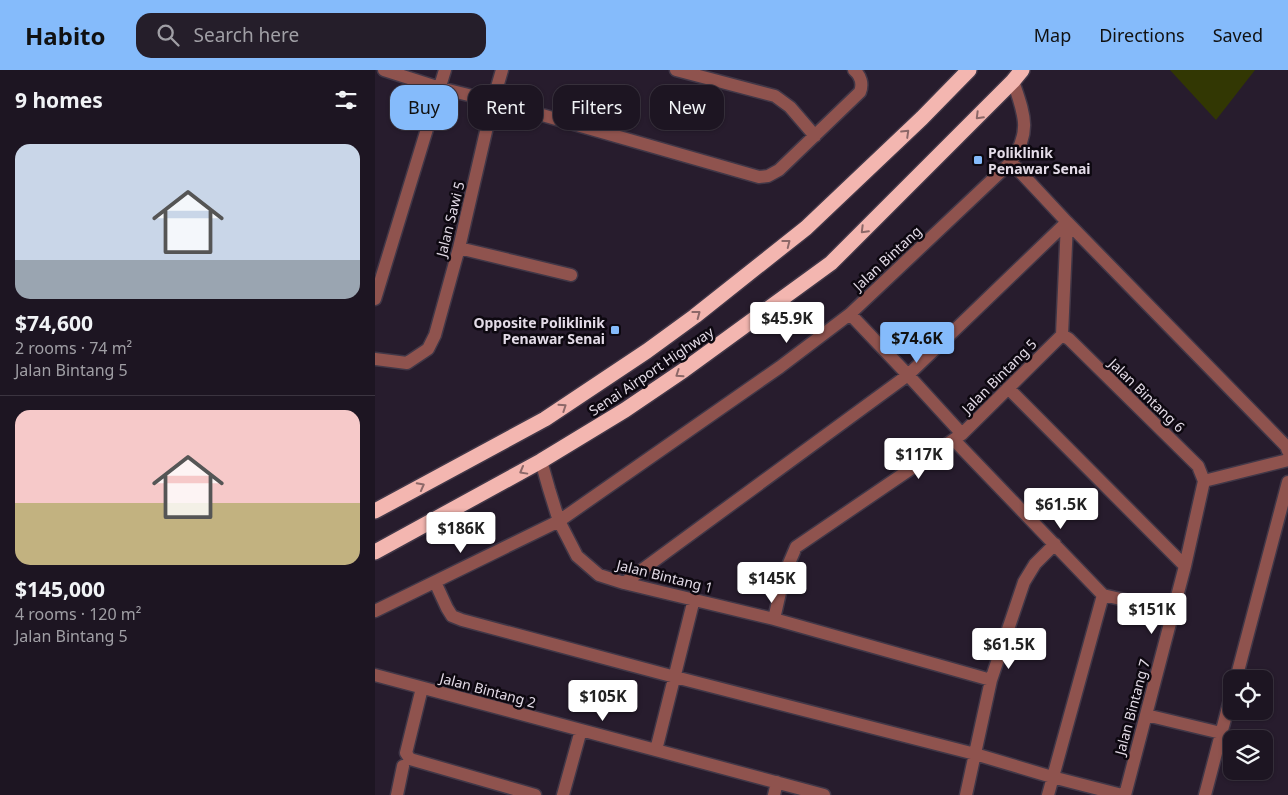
<!DOCTYPE html>
<html lang="en">
<head>
<meta charset="utf-8">
<style>
	:root { --surface:#1d1522; --page:#251e2a; --text:#f1f3f6; --muted:#a09fa5; --line:#3b3440; --accent:#85bbfb }
	body { margin:0; font-family:"Noto Sans",sans-serif; background:var(--page); color:var(--text); height:100vh; display:flex; flex-direction:column; font-size:19px; white-space:nowrap }
	* { box-sizing:border-box; margin:0 }
	p { font-size:16px; color:var(--muted) }
	.icon { flex:none; width:28px; height:28px; fill:none; stroke:currentColor; stroke-width:2; stroke-linecap:round; stroke-linejoin:round }
	.map { position:relative; flex:1; overflow:hidden }
	.details { display:flex; flex-direction:column; background:var(--surface); width:375px }
	.details>* { flex:none }
	.banner { position:absolute; left:15px; top:15px; width:475px; height:45px; display:flex; gap:10px }
	.buttons { position:absolute; left:848px; top:600px; display:grid; gap:10px }
	.buttons a { display:grid; place-items:center; width:50px; height:50px; border-radius:10px; background:var(--surface); box-shadow:0 1px 4px #0004,0 0 0 1px var(--line); font-size:25px }
	.price { position:absolute; translate:-50% -42px; padding:0 11px; border-radius:5px; background:#fff; color:#222; font-size:16px; line-height:32px; filter:drop-shadow(0 1px 2px #0008) }
	.price::after { content:''; position:absolute; left:50%; top:30px; width:15px; height:11px; margin-left:-8px; background:inherit; clip-path:polygon(0 0,100% 0,50% 100%) }
	.price.on { background:var(--accent); color:#111 }
	ul { padding:0; list-style:none }
	li { display:grid; align-content:center; gap:10px; height:265px; padding:0 15px }
	li+li { border-top:1px solid var(--line) }
	li span { display:grid; place-items:center; height:155px; border-radius:15px; color:#555 }
	li>.icon { margin-inline-start:auto }
	span .icon { width:90px; height:90px; fill:#fffc; stroke-width:1 }
	li b { font-size:21px }
	h2 { display:flex; justify-content:space-between; align-items:center; height:60px; padding:0 15px; font-size:21px }
	.tag { padding:0 18px; border-radius:15px; background:var(--surface); box-shadow:0 1px 4px #0004,0 0 0 1px var(--line); font-size:18px; line-height:45px }
	.tag.on { background:var(--accent); color:#111 }
	header { display:flex; align-items:center; gap:30px; box-sizing:border-box; height:70px; padding:0 25px; background:var(--accent); color:#111 }
	header strong { font-size:24px }
	nav { display:flex; gap:28px; margin-inline-start:auto; font-size:18px }
	.search { width:350px; height:45px; background:var(--page); display:flex; align-items:center; gap:12px; box-sizing:border-box; padding:0 18px; border-radius:15px; color:var(--muted); font-size:19px }
	main { display:flex; flex:1; min-height:0 }
	.map>svg:first-child { display:block }
	.green { fill:#323703 }
	.lines { fill:none; stroke-linecap:round; stroke-linejoin:round }
	.minor-casing { stroke:#413747; stroke-width:15 }
	.highway-casing { stroke:#413747; stroke-width:18 }
	.minor { stroke:#8f534e; stroke-width:12 }
	.highway { stroke:#f3b6b0; stroke-width:15 }
	.oneway { stroke:#8c6868 }
	.poi-dot { fill:#85bbfb; stroke:#0d0810; stroke-width:2 }
	.labels { text-anchor:middle; dominant-baseline:central; stroke-width:5; stroke-linejoin:round; paint-order:stroke }
	.poi-label { font-size:14px; font-weight:bold; fill:#e3dbe7; stroke:#0d0810; text-anchor:start }
	.street-label { font-size:14px; fill:#e3dbe7; stroke:#0d0810 }
</style>
</head>
<body>
<header>
<strong>Habito</strong>
<div class="search"><svg class="icon" aria-label="search" viewBox="0 0 24 24"><circle cx="10" cy="10" r="6"/><path d="M15 15l6 6"/></svg>Search here</div>
<nav><a>Map</a><a>Directions</a><a>Saved</a></nav>
</header>
<main>
<section class="details">
<h2>9 homes<svg class="icon" aria-label="filters" viewBox="0 0 24 24"><path d="M4 7h16M4 17h16"/><circle cx="9" cy="7" r="2"/><circle cx="15" cy="17" r="2"/></svg></h2>
<ul>
<li><span style="background:linear-gradient(#c9d6e8 75%,#9aa5b1 0)"><svg class="icon" aria-label="home" viewBox="0 0 24 24"><path d="M3 11l9-7 9 7M6 9v11h12V9"/></svg></span><div><b>$74,600</b><p>2 rooms · 74 m²</p><p>Jalan Bintang 5</p></div></li>
<li><span style="background:linear-gradient(#f6c9c9 60%,#c2b280 0)"><svg class="icon" aria-label="home" viewBox="0 0 24 24"><path d="M3 11l9-7 9 7M6 9v11h12V9"/></svg></span><div><b>$145,000</b><p>4 rooms · 120 m²</p><p>Jalan Bintang 5</p></div></li>
</ul>
</section>
<div class="map">
<svg width="913" height="725" viewBox="0 0 913 725">
	<rect width="100%" height="100%" fill="#271c2d"/>
	<path class="green" d="M795 0H880L841 50Z"/>
	<g class="lines">
		<g class="minor-casing">
			<path id="minor" d="M9 0 65 18 118 31 384 107 393 106 404 100 485 22C488 14 486 6 479 0
				M301 0 400 26 415 37 440 66
				M636 92 692 152 911 376 913 381
				M84 178 196 205
				M0 229 70 0
				M475 244 533 305 587 364
				M687 265 694 269 823 396 829 411
				M687 265 692 152
				M0 289 32 293 53 279 60 265 84 178 118 31 127 0
				M633 318 810 496
				M579 370 728 525 798 541
				M166 391 174 419 184 451 202 486 224 505 249 513 399 549 616 610
				M829 411 913 390
				M60 512 72 538 77 546 87 550 300 607 600 684 677 707 747 725
				M249 513 533 305 692 152
				M0 541 184 451 405 297 475 244 636 92C657 61 649 44 638 11
				M399 549 409 505 421 477 587 364 687 265
				M0 605 449 725
				M861 609 913 412
				M47 618 31 683 35 689 160 725
				M771 645 846 663
				M281 680 319 529
				M22 725 28 696
				M188 725 206 660
				M399 725 402 712
				M591 725 616 610 649 512 660 494 680 474
				M673 725 728 525
				M750 725 810 496 829 411
				M830 725 856 626"/>
		</g>
		<g class="highway-casing">
			<path id="highway" d="M0 441 170 349 272 281 320 246 431 158 547 48 594 0
				M0 482 166 391 250 340 309 300 456 193 638 11 647 0"/>
		</g>
		<use href="#minor" class="minor"/>
		<use href="#highway" class="highway"/>
	</g>
	<defs><path id="oneway-chevron" d="M-2-3.5L2.5 0L-2 3.5" fill="none" stroke-width="1.6" stroke-linecap="round" stroke-linejoin="round" transform="scale(1.25)"/></defs>
	<g class="oneway">
		<use href="#oneway-chevron" transform="translate(604 46) rotate(135)"/>
		<use href="#oneway-chevron" transform="translate(531 63) rotate(-44)"/>
		<use href="#oneway-chevron" transform="translate(489 160) rotate(135)"/>
		<use href="#oneway-chevron" transform="translate(412 173) rotate(-38)"/>
		<use href="#oneway-chevron" transform="translate(322 244) rotate(-37)"/>
		<use href="#oneway-chevron" transform="translate(304 304) rotate(146)"/>
		<use href="#oneway-chevron" transform="translate(188 337) rotate(-34)"/>
		<use href="#oneway-chevron" transform="translate(148 401) rotate(151)"/>
		<use href="#oneway-chevron" transform="translate(46 416) rotate(-28)"/>
	</g>
	<g class="poi-dot">
		<rect x="598" y="85" width="10" height="10" rx="2.5"/>
		<rect x="235" y="255" width="10" height="10" rx="2.5"/>
	</g>
	<g class="labels">
		<g class="poi-label">
			<text x="613" y="82">Poliklinik<tspan x="613" dy="16">Penawar Senai</tspan></text>
			<text x="230" y="252" text-anchor="end">Opposite Poliklinik<tspan x="230" dy="16">Penawar Senai</tspan></text>
		</g>
		<g class="street-label">
			<text transform="translate(75 149) rotate(-76)">Jalan Sawi 5</text>
			<text transform="translate(512 188) rotate(-43)">Jalan Bintang</text>
			<text transform="translate(276 301) rotate(-34)">Senai Airport Highway</text>
			<text transform="translate(624 306) rotate(-45)">Jalan Bintang 5</text>
			<text transform="translate(772 325) rotate(44)">Jalan Bintang 6</text>
			<text transform="translate(290 506) rotate(14)">Jalan Bintang 1</text>
			<text transform="translate(113 620) rotate(15)">Jalan Bintang 2</text>
			<text transform="translate(757 637) rotate(-75)">Jalan Bintang 7</text>
		</g>
	</g>
</svg>
<div class="buttons">
<a><svg class="icon" aria-label="locate" viewBox="0 0 24 24"><circle cx="12" cy="12" r="6"/><path d="M12 2v4M12 18v4M2 12h4M18 12h4"/></svg></a>
<a><svg class="icon" aria-label="layers" viewBox="0 0 24 24"><path d="M12 4l9 5-9 5-9-5zM3 14l9 5 9-5"/></svg></a>
</div>
<b class="price" style="left:412px;top:274px">$45.9K</b>
<b class="price on" style="left:542px;top:294px">$74.6K</b>
<b class="price" style="left:544px;top:410px">$117K</b>
<b class="price" style="left:686px;top:460px">$61.5K</b>
<b class="price" style="left:86px;top:484px">$186K</b>
<b class="price" style="left:397px;top:534px">$145K</b>
<b class="price" style="left:777px;top:565px">$151K</b>
<b class="price" style="left:634px;top:600px">$61.5K</b>
<b class="price" style="left:228px;top:652px">$105K</b>
<div class="banner">
<a class="tag on">Buy</a>
<a class="tag">Rent</a>
<a class="tag">Filters</a>
<a class="tag">New</a>
</div>
</div>
</main>
</body>
</html>
